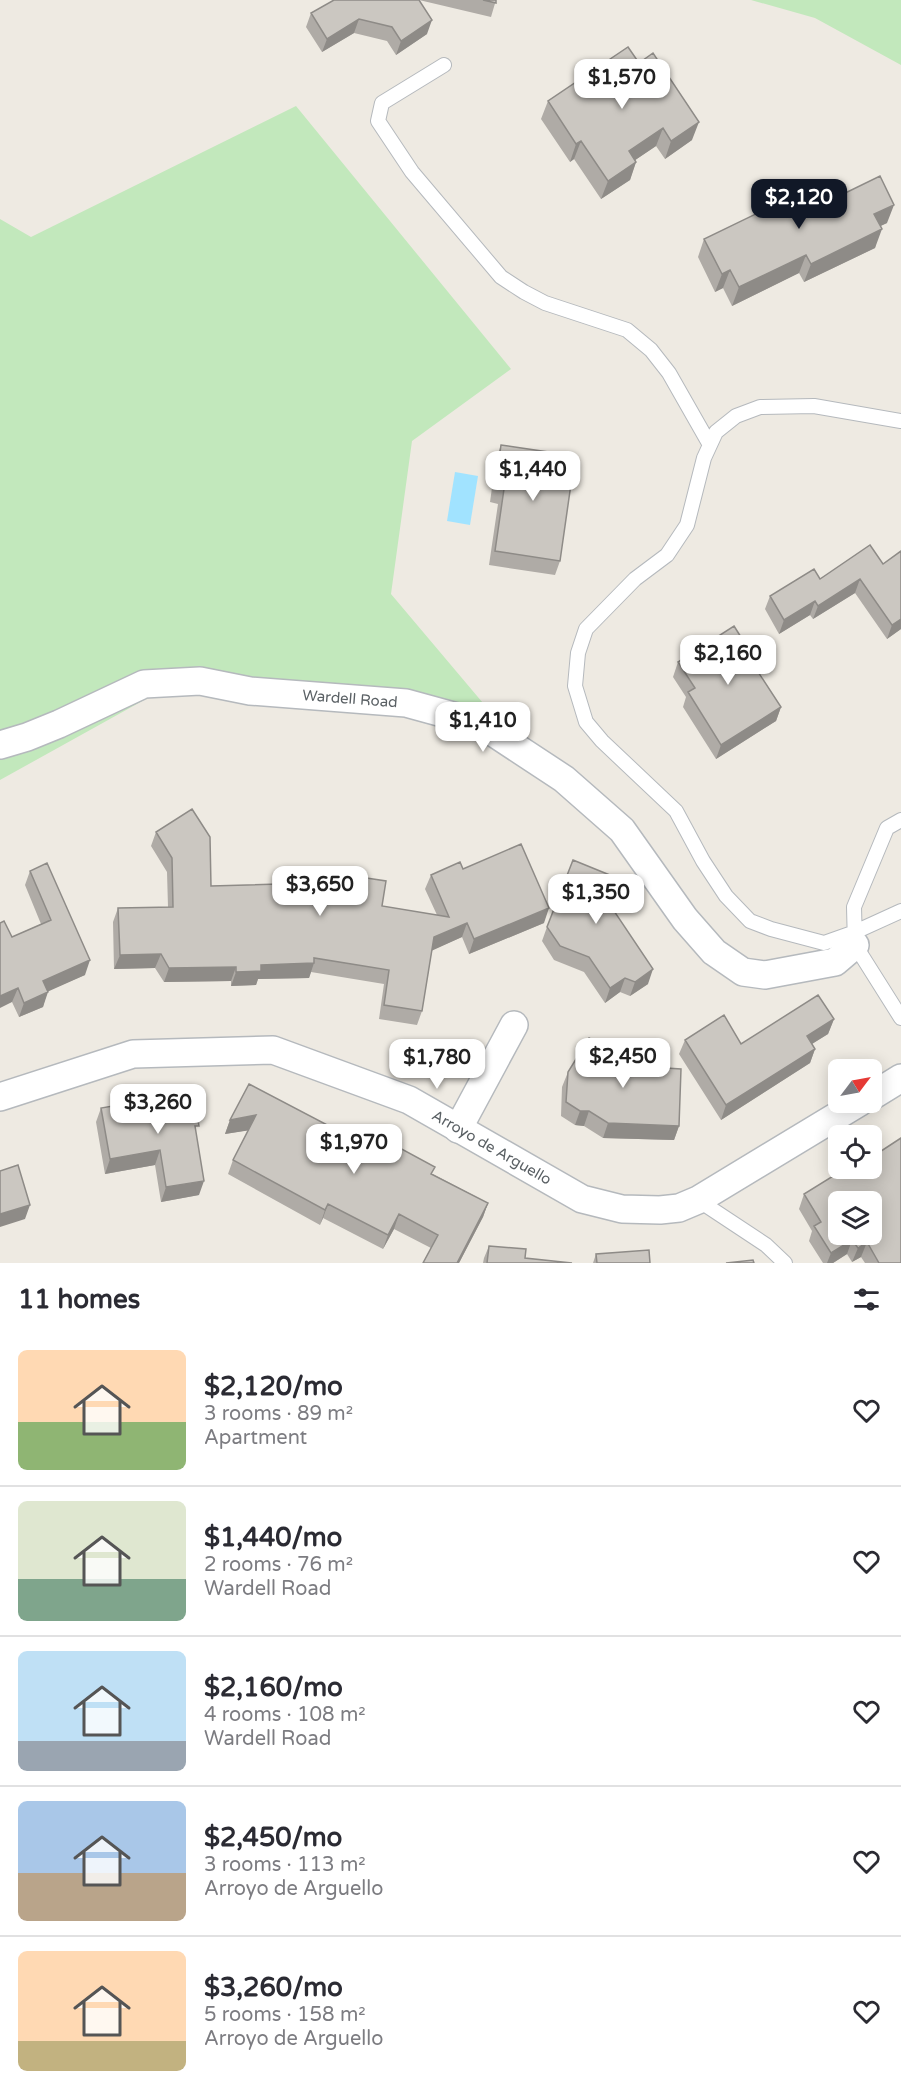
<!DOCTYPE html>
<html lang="en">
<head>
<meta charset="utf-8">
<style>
	:root { --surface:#fff; --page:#f2f2f3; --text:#2b2b33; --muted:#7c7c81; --line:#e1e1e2; --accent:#111827 }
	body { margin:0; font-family:"Varela Round",sans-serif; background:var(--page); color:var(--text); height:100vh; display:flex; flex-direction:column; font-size:22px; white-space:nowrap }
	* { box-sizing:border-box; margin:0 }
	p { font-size:20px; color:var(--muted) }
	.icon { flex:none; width:33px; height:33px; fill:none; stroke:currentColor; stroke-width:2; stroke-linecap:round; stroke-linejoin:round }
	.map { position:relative; height:1263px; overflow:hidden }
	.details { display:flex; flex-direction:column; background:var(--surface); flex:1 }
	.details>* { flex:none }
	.needle { width:39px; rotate:58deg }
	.tools { position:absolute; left:828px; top:1059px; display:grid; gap:12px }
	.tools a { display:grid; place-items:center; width:54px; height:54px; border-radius:9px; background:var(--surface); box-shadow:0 3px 15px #0003; font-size:30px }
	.price { position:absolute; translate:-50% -51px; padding:0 14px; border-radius:12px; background:#fff; color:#222; font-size:20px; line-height:39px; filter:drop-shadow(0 2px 3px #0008) }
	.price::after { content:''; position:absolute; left:50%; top:36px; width:18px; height:14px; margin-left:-9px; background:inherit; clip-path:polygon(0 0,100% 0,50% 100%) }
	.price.on { background:var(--accent); color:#fff }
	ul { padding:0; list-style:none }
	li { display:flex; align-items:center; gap:18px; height:150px; padding:0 18px }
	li+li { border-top:2px solid var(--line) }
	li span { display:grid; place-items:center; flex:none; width:168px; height:120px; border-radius:9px; color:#555 }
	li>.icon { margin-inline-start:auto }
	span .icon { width:72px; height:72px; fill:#fffc; stroke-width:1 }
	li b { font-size:26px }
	h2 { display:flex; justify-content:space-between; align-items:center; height:72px; padding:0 18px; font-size:26px }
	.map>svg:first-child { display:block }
	.green { fill:#c2e8bc }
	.water { fill:#a1e3ff }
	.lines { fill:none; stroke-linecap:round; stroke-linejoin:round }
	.service-casing { stroke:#b5b9bd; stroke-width:16 }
	.minor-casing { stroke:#b5b9bd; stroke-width:30 }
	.service { stroke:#fff; stroke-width:14 }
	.minor { stroke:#fff; stroke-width:27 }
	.wall { fill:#afaba6 }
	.shaded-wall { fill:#8e8b87 }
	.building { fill:#cbc7c1; stroke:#8e8b87; stroke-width:1.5; fill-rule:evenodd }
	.labels { text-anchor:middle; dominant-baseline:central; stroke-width:5; stroke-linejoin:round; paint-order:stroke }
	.street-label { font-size:15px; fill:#5a6064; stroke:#fff }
</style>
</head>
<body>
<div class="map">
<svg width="901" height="1263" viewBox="0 0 901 1263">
	<rect width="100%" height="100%" fill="#eeeae2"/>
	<path class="green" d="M751 0H901V65L815 18Z
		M296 106 511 369 412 441 391 594 488 709 404 692 252 679 200 669 0 780V219L31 237Z"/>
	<path class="water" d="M455 472 478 476 470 525 447 521Z"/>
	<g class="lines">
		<g class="service-casing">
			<path id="service" d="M444 65 382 103 378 121 412 172 501 277 524 292 545 303 627 330 651 350 669 373 710 445
				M901 421 814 406 760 407 736 416 716 432 704 458 687 525 667 555 635 579 586 629 578 653 575 686 586 722 602 741 676 811 703 861 726 896 750 921 771 929 824 943 855 932 901 911
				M901 820 887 828 854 907 855 945 901 1018
				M698 1200 766 1245 785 1263"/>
		</g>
		<g class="minor-casing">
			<g id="minor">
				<path id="s1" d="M0 745 27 737 59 724 144 684 200 681 250 691 406 703 479 723 564 779 622 830 685 919 714 952 743 972 765 975 835 962 855 945"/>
				<path d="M872 1096 901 1078"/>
				<path id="s2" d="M0 1097 133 1054 273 1050 409 1100 582 1199 622 1209 660 1210 679 1208 698 1200 860 1102"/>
				<path d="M458 1129 514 1025"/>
			</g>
		</g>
		<use href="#service" class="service"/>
		<use href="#minor" class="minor"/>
	</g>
	<path class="wall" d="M334 0H496L491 17 419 0 427 34 396 55 387 41 354 33 322 52 306 27 311 13Z
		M628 47 692 140 665 159 656 146 635 160 636 162 630 180 601 199 574 159 570 162 541 119 548 101Z
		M831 200 887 223 880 226 875 248 804 282 799 273 732 306 723 288 715 292 698 257 704 239Z
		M501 445 560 561 555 575 489 565 498 504 490 502 496 459Z
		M901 551V629L887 639 855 593 813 619 810 615 779 634 765 609 770 596 820 579 883 564Z
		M749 658 781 707 776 721 716 759 683 707 686 697 673 677 678 662Z
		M156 832 211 886 345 882 347 875 382 906 437 915 425 889 431 875 463 869 544 923 469 954 462 937 432 950 422 1011 417 1025 379 1019 384 984 311 972 309 978 258 979 256 985 231 986V981L164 982 155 968 114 969 113 922 118 908 168 907 167 872 151 846Z
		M30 871 85 975 47 991 43 1007 19 1017 12 1002V937L41 924 25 885Z
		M612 908 648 984 630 996 620 992 605 1003 584 972 554 960 542 941 547 927Z
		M834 1019 828 1034 812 1044 815 1049 810 1063 721 1120 679 1054 685 1040 741 1044Z
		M568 1072 679 1126 674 1140 603 1138 584 1126 575 1125 561 1116 562 1087Z
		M101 1108 196 1134 199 1195 161 1202 155 1165 105 1174 96 1122Z
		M230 1120 392 1159 433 1174 488 1203 483 1217 459 1263H423L431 1248 394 1229 383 1249 323 1218 320 1225 228 1174 233 1160 249 1130 225 1134Z
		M804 1194 901 1263H865L861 1257 852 1262 847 1254 833 1263H823L809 1241 812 1231 799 1209Z
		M489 1246 525 1258 572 1263H483L484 1258Z
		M596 1254 650 1263H593Z"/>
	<path class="shaded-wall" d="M359 19 354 33 322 52 327 39Z
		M432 20 427 34 396 55 401 41Z
		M699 122 692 140 665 159 671 141Z
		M663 128 656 146 622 169 629 151Z
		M581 141 574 159 570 162 576 144Z
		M636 162 630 180 601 199 608 181Z
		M894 205 887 223 868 232 874 214Z
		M882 229 875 248 804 282 811 264Z
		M806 255 799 273 732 306 739 287Z
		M730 270 723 288 715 292 722 274Z
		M860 579 855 593 813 619 818 606Z
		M815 601 810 615 779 634 784 620Z
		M901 619V629L887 639 892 625Z
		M781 707 776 721 716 759 721 745Z
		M549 908 544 923 469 954 474 939Z
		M467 923 462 937 429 952 434 937Z
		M161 954 155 968 114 969 120 955Z
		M90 960 85 975 38 996 43 981Z
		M314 963 309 978 258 979 256 985 231 986 236 972 261 965Z
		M236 967 231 981 164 982 169 968Z
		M653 969 648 984 630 996 635 982Z
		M625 978 620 992 605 1003 610 988Z
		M18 988 12 1002 0 1008V996Z
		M48 992 43 1007 19 1017 24 1003Z
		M834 1019 828 1034 802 1050 807 1036Z
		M815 1049 810 1063 721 1120 726 1105Z
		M580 1111H589L584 1126 575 1125Z
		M256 1115 251 1130 225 1134 230 1120Z
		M608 1123 679 1126 674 1140 603 1138Z
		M160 1150 155 1165 105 1174 110 1159Z
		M204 1181 199 1195 161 1202 166 1187Z
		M488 1203 483 1217 459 1263H457Z
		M328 1204 323 1218 320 1225 325 1210Z
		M30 1205 25 1219 0 1227V1214Z
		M399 1214 394 1229 383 1249 388 1235Z
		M852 1240 847 1254 833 1263H827L831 1253Z
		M867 1242 861 1257 852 1262 858 1248Z"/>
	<path class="building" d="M334 0H419L432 20 401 41 392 27 359 19 327 39 311 13Z
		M483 0H496V3Z
		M628 47 639 63 653 53 699 122 671 141 663 128 629 151 636 162 608 181 581 141 576 144 548 101Z
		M880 176 894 205 874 214 882 229 811 264 806 255 739 287 730 270 722 274 704 239 822 182 831 200Z
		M501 445 575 456 560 561 495 551 504 489 495 488Z
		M870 545 883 564 901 551V619L892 625 860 579 818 606 815 601 784 620 770 596 814 569 820 579Z
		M734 626 751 653 747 655 781 707 721 745 688 692 695 688 678 662Z
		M192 809 210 837 211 886 346 882 347 875 386 881 382 906 449 917 431 875 460 862 463 869 521 844 549 908 474 939 467 923 434 937 422 1011 384 1005 389 970 314 958V963L261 965V971L236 972V967L169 968 161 954 120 955 118 908 173 907 172 858 156 832Z
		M573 860 622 880 612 908 653 969 635 982 625 978 610 988 589 957 560 946 547 927Z
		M47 863 90 960 43 981 48 992 24 1003 18 988 0 996V923L4 921 12 937 51 920 30 871Z
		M818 995 834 1019 807 1036 815 1049 726 1105 685 1040 724 1015 741 1044Z
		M589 1038 634 1066 681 1069 679 1126 608 1123 589 1111H580L566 1102 568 1072Z
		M249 1084 392 1159 398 1147 435 1167 431 1174 488 1203 457 1263H423L438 1235 399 1214 388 1235 328 1204 325 1210 233 1160 256 1115 230 1120Z
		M193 1092 199 1126H195L204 1181 166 1187 160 1150 110 1159 101 1108Z
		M901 1138V1263H879L867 1242 858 1248 852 1240 831 1253 814 1226 821 1222 804 1194 846 1168H872V1157ZM838 1202H872V1234H838Z
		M18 1165 30 1205 0 1214V1171Z
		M489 1246 526 1249 525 1258 572 1263H487Z
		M649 1250 650 1263H597L596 1254Z
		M753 1260 754 1263H726Z"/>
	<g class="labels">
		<g class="street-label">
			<text stroke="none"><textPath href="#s1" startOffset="364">Wardell Road</textPath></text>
			<text stroke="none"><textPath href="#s2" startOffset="520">Arroyo de Arguello</textPath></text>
		</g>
	</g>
</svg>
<div class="tools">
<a><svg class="needle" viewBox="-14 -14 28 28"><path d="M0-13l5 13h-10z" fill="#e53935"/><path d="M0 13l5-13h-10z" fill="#7c7c81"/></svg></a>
<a><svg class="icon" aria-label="locate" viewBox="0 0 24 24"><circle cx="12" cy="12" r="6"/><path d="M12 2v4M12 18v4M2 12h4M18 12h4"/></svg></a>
<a><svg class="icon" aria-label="layers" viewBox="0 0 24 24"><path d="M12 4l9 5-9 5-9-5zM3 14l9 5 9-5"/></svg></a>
</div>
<b class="price" style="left:622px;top:110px">$1,570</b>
<b class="price on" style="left:799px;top:230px">$2,120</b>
<b class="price" style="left:533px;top:502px">$1,440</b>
<b class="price" style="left:728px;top:686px">$2,160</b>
<b class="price" style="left:483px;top:753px">$1,410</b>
<b class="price" style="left:320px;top:917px">$3,650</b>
<b class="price" style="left:596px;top:925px">$1,350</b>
<b class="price" style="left:623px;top:1089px">$2,450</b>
<b class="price" style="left:437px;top:1090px">$1,780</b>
<b class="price" style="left:158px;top:1135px">$3,260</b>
<b class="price" style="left:354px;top:1175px">$1,970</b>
</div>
<section class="details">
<h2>11 homes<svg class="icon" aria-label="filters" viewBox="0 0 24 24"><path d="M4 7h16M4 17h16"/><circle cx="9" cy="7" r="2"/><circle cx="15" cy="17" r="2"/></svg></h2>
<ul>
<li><span style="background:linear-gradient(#ffd9b3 60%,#8fb573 0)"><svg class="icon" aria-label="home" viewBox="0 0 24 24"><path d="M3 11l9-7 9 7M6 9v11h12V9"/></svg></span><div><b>$2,120/mo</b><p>3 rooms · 89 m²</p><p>Apartment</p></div><svg class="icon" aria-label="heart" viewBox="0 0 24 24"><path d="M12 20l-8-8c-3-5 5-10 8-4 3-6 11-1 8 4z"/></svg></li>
<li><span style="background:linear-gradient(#dfe7d0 65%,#7fa58c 0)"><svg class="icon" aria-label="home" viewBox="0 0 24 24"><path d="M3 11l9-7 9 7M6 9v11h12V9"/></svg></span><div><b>$1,440/mo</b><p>2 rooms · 76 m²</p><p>Wardell Road</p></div><svg class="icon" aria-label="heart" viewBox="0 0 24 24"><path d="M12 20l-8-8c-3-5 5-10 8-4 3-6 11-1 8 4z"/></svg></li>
<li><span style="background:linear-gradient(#bfe0f5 75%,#9aa5b1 0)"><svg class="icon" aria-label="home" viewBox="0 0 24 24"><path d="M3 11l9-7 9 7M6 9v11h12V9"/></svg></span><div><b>$2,160/mo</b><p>4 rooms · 108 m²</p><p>Wardell Road</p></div><svg class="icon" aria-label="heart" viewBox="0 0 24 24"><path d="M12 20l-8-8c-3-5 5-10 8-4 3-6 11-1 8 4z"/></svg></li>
<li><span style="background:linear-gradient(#a9c7e8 60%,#b9a48a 0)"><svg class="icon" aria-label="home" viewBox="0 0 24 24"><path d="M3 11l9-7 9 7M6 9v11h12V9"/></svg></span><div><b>$2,450/mo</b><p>3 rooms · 113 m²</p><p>Arroyo de Arguello</p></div><svg class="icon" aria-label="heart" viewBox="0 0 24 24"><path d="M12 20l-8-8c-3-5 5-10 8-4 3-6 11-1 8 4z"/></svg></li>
<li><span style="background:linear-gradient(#ffd9b3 75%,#c2b280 0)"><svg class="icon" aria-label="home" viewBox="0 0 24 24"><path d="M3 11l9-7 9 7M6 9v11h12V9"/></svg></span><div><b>$3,260/mo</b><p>5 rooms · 158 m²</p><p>Arroyo de Arguello</p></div><svg class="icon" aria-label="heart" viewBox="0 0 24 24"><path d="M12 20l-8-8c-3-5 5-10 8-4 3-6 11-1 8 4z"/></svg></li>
</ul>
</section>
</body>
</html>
